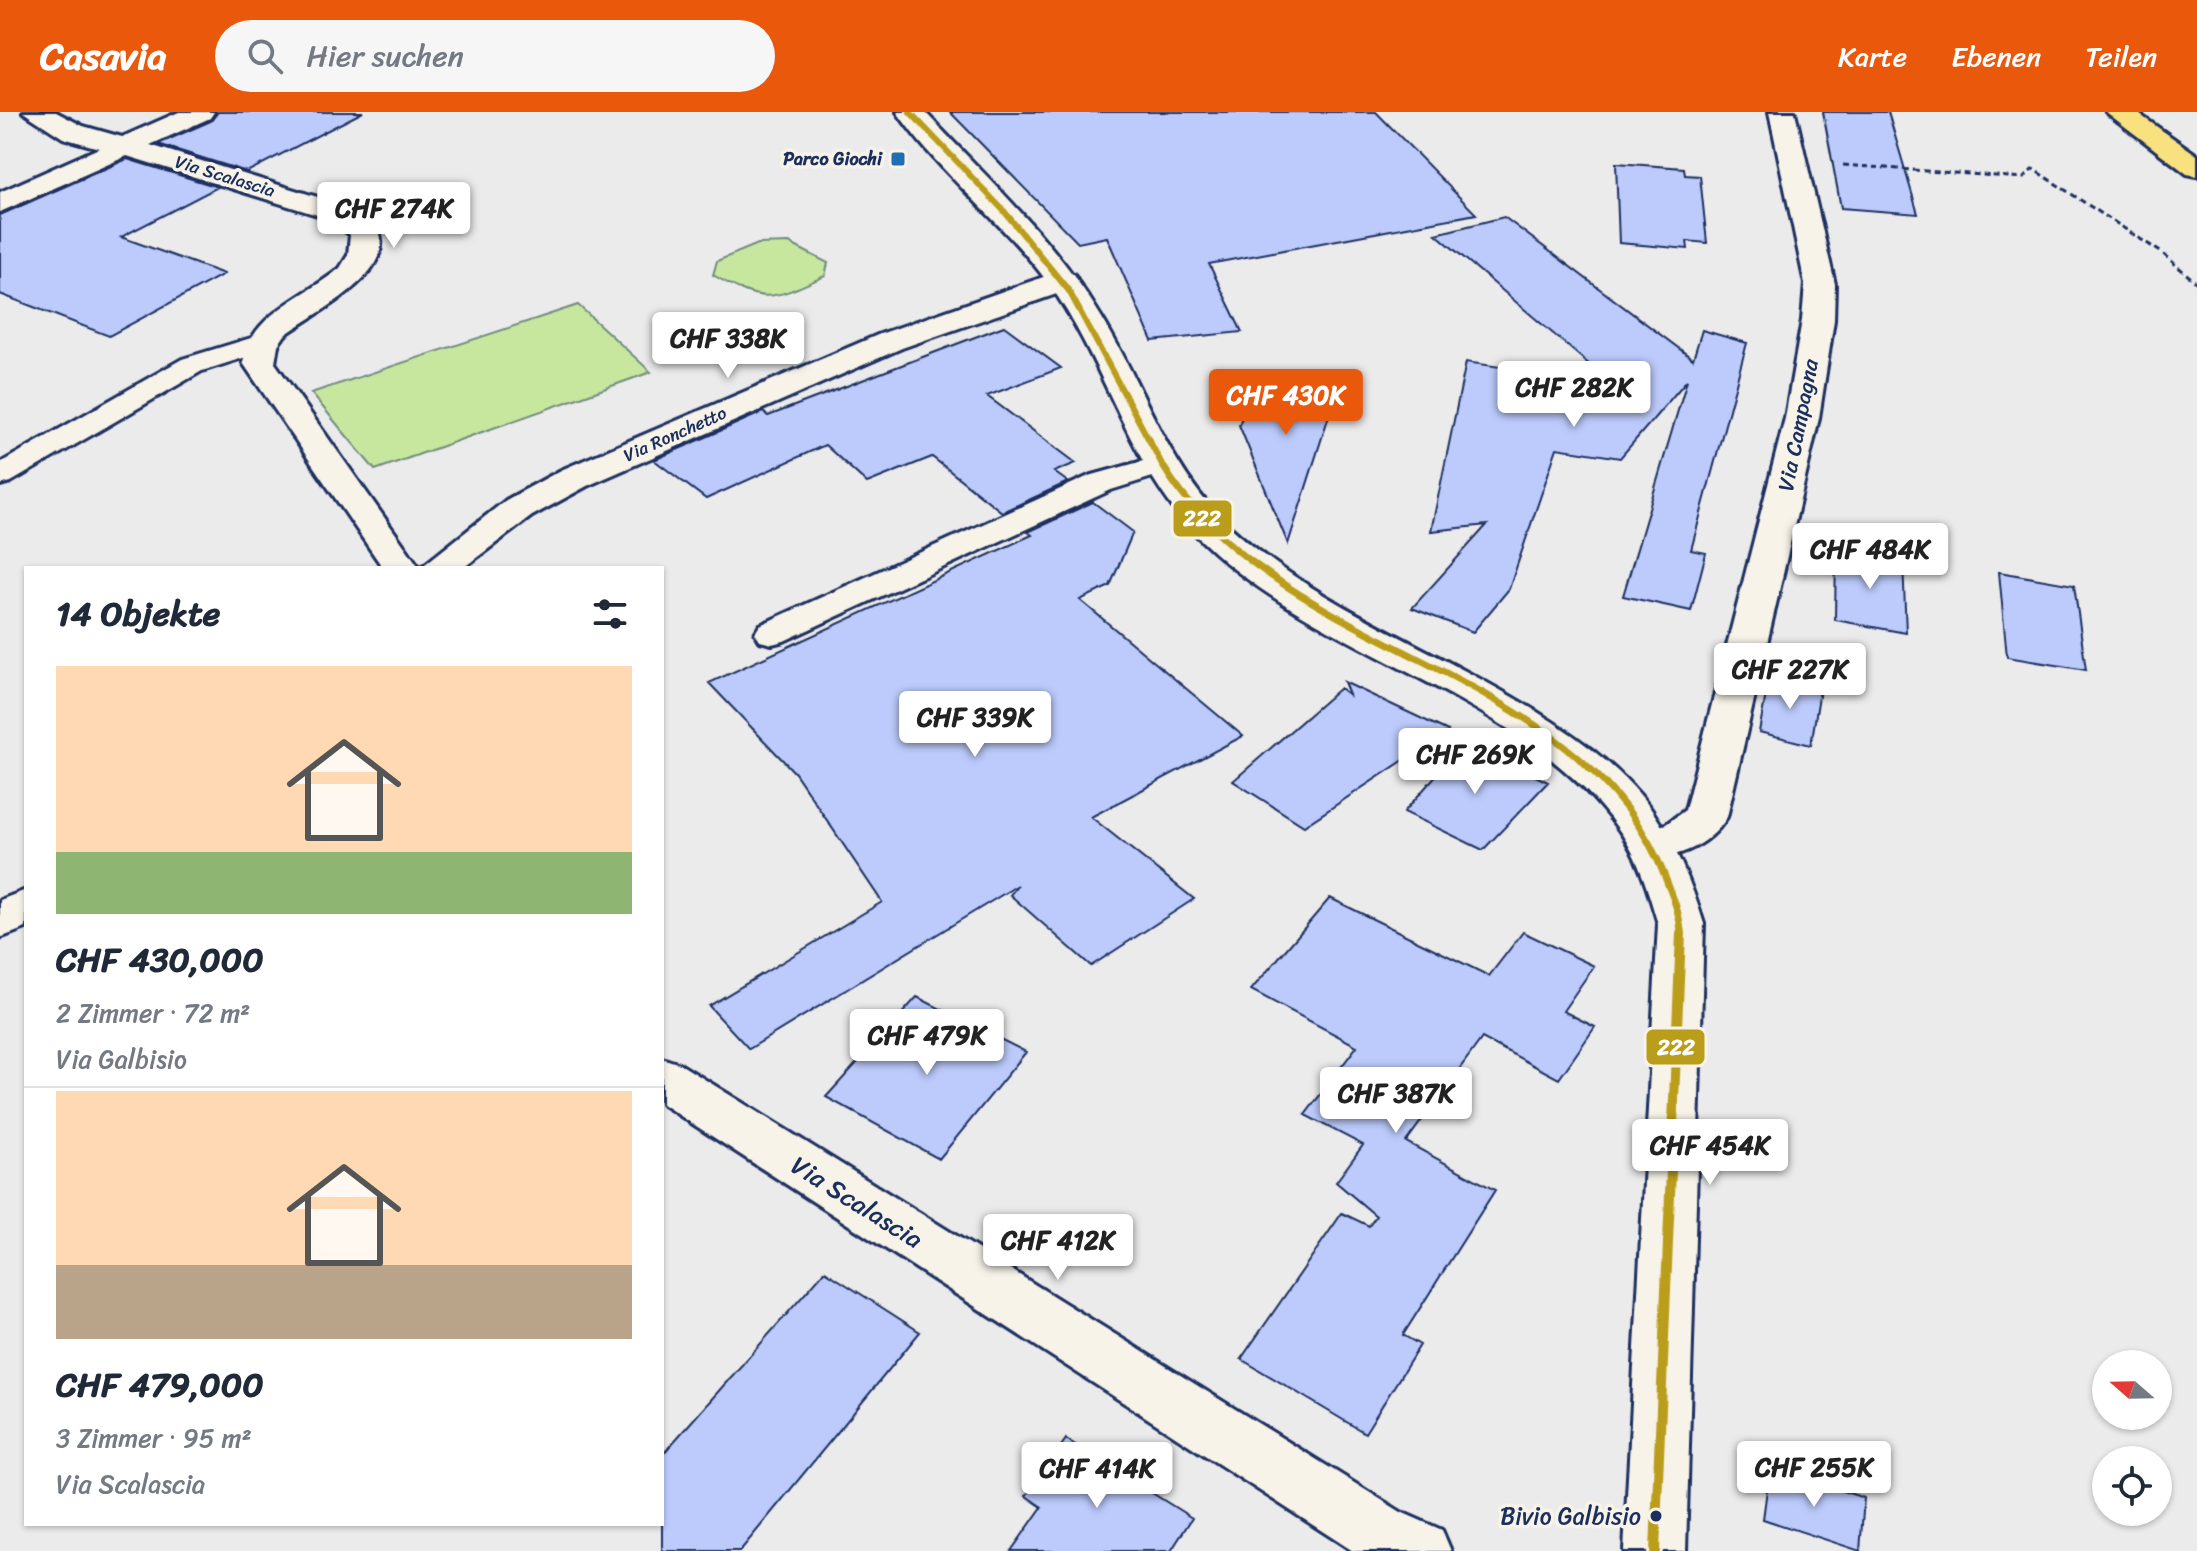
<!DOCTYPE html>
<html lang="de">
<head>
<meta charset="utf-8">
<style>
	:root { --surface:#fff; --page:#f6f6f7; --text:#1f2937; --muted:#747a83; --line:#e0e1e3; --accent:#ea580c }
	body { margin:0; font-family:Sriracha,sans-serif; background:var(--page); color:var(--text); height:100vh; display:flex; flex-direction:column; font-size:30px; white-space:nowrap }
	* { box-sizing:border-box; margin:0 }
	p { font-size:26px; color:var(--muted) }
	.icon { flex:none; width:44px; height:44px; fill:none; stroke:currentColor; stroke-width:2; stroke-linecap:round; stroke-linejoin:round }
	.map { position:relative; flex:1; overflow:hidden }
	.details { position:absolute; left:24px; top:454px; width:640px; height:960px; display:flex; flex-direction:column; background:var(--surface); border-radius:0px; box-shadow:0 2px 6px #0004 }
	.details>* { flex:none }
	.needle { width:52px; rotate:290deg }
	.tools { position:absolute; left:2092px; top:1238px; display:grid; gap:16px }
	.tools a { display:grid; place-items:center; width:80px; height:80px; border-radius:50%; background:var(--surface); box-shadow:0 2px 6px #0004; font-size:40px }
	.price { position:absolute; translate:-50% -68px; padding:0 18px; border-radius:8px; background:#fff; color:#222; font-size:26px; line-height:52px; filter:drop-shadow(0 2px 4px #0008) }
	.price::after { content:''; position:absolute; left:50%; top:48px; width:24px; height:18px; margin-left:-12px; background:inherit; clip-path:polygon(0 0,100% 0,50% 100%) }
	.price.on { background:var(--accent); color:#fff }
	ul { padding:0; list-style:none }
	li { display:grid; align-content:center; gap:16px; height:424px; padding:0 32px }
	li+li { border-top:2px solid var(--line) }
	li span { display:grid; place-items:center; height:248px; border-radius:0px; color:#555 }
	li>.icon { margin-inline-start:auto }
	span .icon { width:144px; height:144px; fill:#fffc; stroke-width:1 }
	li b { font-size:34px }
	h2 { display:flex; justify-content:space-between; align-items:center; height:96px; padding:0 32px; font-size:34px }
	header { display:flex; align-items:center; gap:48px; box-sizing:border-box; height:112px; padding:0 40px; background:var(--accent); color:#fff }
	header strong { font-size:38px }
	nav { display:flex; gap:44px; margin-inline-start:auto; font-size:28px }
	.search { width:560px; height:72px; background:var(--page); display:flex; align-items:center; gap:20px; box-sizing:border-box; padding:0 28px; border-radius:44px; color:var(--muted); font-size:30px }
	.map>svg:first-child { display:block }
	.green { fill:#c7e79f; stroke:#718b7e; stroke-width:2 }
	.building { fill:#bccbfc; stroke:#1b2f5e; stroke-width:2 }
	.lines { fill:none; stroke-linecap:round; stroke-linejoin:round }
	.service-casing { stroke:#1b2f5e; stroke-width:6 }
	.minor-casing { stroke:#1b2f5e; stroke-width:6 }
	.tertiary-casing { stroke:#1b2f5e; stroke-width:6 }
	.motorway-casing { stroke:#1b2f5e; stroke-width:6 }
	.path { stroke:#1b2f5e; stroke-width:3; stroke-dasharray:6 4; stroke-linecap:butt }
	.service { fill:#f7f3e8; fill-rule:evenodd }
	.minor { fill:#f7f3e8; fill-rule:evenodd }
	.tertiary { fill:#f7f3e8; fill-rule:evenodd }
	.motorway { fill:#fae180; fill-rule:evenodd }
	.bus-1-far2-casing { stroke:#f7f3e8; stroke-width:10 }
	.bus-1-far1-casing { stroke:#f7f3e8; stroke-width:13 }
	.bus-1-casing { stroke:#f7f3e8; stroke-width:16 }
	.bus-1-far2 { stroke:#bb9d1c; stroke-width:6 }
	.bus-1-far1 { stroke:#bb9d1c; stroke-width:7 }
	.bus-1 { stroke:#bb9d1c; stroke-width:10 }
	.poi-dot { fill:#1f6fb2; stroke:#f7f3e8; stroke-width:3 }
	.bus-dot { fill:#1b2f5e; stroke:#f7f3e8; stroke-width:3 }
	.labels { text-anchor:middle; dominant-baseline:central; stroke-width:7; stroke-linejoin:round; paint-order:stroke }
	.far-poi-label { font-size:18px; font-weight:bold; fill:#1b2f5e; stroke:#f7f3e8; text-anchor:end }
	.far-street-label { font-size:18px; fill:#1b2f5e; stroke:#f7f3e8 }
	.street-label { font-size:22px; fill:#1b2f5e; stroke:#f7f3e8 }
	.near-bus-label { font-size:24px; fill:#1b2f5e; stroke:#f7f3e8; text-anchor:end }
	.near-street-label { font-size:26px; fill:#1b2f5e; stroke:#f7f3e8 }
	.line-badge { stroke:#f7f3e8; stroke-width:3 }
	.badge-label { font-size:22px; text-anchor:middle; font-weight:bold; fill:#fff }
</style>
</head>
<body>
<header>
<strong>Casavia</strong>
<div class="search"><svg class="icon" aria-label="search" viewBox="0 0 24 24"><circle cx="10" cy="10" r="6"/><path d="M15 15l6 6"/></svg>Hier suchen</div>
<nav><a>Karte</a><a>Ebenen</a><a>Teilen</a></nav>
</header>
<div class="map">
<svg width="2197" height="1439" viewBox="0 0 2197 1439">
	<rect width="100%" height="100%" fill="#ebebec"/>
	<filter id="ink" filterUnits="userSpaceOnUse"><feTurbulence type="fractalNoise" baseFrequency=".0125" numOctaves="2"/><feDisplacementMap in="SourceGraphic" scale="16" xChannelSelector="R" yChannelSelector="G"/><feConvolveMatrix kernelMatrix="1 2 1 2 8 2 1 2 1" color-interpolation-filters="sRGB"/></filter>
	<g filter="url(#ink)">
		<path class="green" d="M789 131 828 151 825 164C771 188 765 193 713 163L717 149 758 132Z
			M578 193 651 260 375 358 311 281Z"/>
		<path class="building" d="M218 0H363L247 60 158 32 211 9Z
			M950 0H1376L1476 102 1209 152 1242 220 1152 229 1107 125 1078 131Z
			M1823 0H1888L1918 102 1841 96Z
			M127 47 218 75 121 125 224 162 109 224 0 182V103Z
			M1616 51 1684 56 1685 63 1700 64 1707 131 1687 129 1688 137 1619 131Z
			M1504 105 1693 247 1702 218 1747 231 1691 438 1706 441 1691 499 1623 484 1687 268 1620 346 1557 336 1509 477 1473 520 1412 496 1487 413 1431 419 1466 250 1611 271 1436 122Z
			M1004 214 1061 256 987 284 1076 351 1054 360 1068 370 1002 400 932 345 867 371 825 333 706 387 654 348 763 300 768 304Z
			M1259 261 1339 272 1288 432 1239 313Z
			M1093 390 1133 420 1110 474 1080 488 1243 624 1091 705 1194 787 1091 854 1010 783 1018 773 749 937 709 894 882 790 795 661 709 571 1032 423 1028 420Z
			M1836 438 1903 449 1906 521 1835 508Z
			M1999 460 2074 473 2086 558 2007 545Z
			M1769 566 1820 578 1811 633 1759 620Z
			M1344 570 1448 619 1304 714 1233 669 1340 576 1349 583Z
			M1465 630 1548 670 1483 738 1404 700Z
			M1330 786 1489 864 1523 820 1594 854 1563 899 1595 915 1559 967 1482 926 1406 1030 1495 1078 1403 1223 1420 1233 1365 1321 1241 1247 1342 1101 1369 1114 1376 1104 1336 1070 1363 1033 1305 1003 1357 934 1251 878Z
			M917 885 1026 940 939 1047 826 985Z
			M825 1159 920 1220 740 1439H662V1343Z
			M1066 1327 1192 1406 1171 1439H1011L1042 1395 1026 1384Z
			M1770 1355 1864 1386 1860 1439 1763 1407Z"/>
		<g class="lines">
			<g class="service-casing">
				<path id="service" d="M261 223 271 225 275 231 271 237 202 259 11 370 0 373V351L182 247Z
					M1161 344 1172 347 1176 353 1172 359 1111 378 784 529 772 532 760 529 755 521 760 513 1089 364Z"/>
			</g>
			<g class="minor-casing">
				<path id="minor" d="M23 0H56L83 14 122 25 179 0H214L210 6 150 33 350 95C358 101 375 109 379 119 396 162 312 203 285 223L278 233 275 251 420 456 506 388 561 358 880 222 1052 162H1074L1078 169 1074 176 902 236 587 374 532 404 463 456H383L243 251C251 201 304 186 340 156L348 143 350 123 330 107 127 44 0 100V80L99 36 63 26Z
					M1769 0H1795L1835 172 1834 208 1819 306 1727 705C1709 735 1670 752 1637 742L1631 731 1637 720 1666 712 1685 698 1785 306 1802 208 1805 172Z
					M26 778V816L0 826V788Z
					M662 946 680 952 1401 1400 1442 1418 1451 1439H1353L662 992Z"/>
			</g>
			<g class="tertiary-casing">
				<path id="tertiary" d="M897 0H925C986 65 1056 129 1102 206 1143 272 1166 352 1223 408 1314 495 1437 536 1542 603 1582 628 1624 659 1651 697 1676 734 1691 770 1704 812L1686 1439H1624L1658 812C1648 779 1639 746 1619 718 1522 579 1313 544 1195 422 1127 350 1106 251 1049 172 1004 110 940 63 897 0Z"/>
			</g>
			<g class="motorway-casing">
				<path id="motorway" d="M2106 0H2136L2197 43V64L2187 62Z"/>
			</g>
			<path class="path" d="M1843 53 2024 66 2033 57 2162 141 2197 171"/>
			<use href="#service" class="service"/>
			<use href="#minor" class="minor"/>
			<use href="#tertiary" class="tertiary"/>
			<use href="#motorway" class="motorway"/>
			<g class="bus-1-far2-casing">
				<path id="bus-1-far2" d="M910 0 1004 99 1069 179 1164 356"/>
			</g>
			<g class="bus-1-far1-casing">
				<path id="bus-1-far1" d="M1163 354C1279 546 1582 550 1665 765 1672 783 1681 803 1681 823"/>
			</g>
			<g class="bus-1-casing">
				<path id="bus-1" d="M1655 1439 1681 821"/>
			</g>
			<use href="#bus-1-far2" class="bus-1-far2"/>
			<use href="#bus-1-far1" class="bus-1-far1"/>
			<use href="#bus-1" class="bus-1"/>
		</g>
	</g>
	<rect class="poi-dot" x="890" y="39" width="16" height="16" rx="4"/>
	<circle class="bus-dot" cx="1656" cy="1404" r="7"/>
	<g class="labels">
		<g class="far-poi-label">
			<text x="882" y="47">Parco Giochi</text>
		</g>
		<g class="far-street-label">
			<text transform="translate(225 64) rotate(17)">Via Scalascia</text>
			<text transform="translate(675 322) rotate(-24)">Via Ronchetto</text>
		</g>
		<g class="street-label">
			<text transform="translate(1798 313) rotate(-79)">Via Campagna</text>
		</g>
		<g class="near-bus-label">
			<text x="1641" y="1404">Bivio Galbisio</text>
		</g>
		<g class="near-street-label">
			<text transform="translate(857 1090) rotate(32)">Via Scalascia</text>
		</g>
	</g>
	<g class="line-badge">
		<rect x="1172" y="387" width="61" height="39" rx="8" fill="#bb9d1c"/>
		<rect x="1645" y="916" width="61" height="38" rx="8" fill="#bb9d1c"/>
	</g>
	<g class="badge-label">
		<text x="1202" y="414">222</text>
		<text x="1676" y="943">222</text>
	</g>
</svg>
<div class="tools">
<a><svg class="needle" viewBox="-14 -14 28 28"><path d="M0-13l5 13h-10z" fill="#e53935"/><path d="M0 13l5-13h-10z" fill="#747a83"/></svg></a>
<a><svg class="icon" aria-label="locate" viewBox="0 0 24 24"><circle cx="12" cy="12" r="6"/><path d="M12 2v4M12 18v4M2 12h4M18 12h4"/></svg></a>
</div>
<b class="price" style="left:394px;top:138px">CHF 274K</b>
<b class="price" style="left:728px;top:268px">CHF 338K</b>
<b class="price" style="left:1574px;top:317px">CHF 282K</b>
<b class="price on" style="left:1286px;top:325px">CHF 430K</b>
<b class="price" style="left:1870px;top:479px">CHF 484K</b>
<b class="price" style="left:1790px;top:599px">CHF 227K</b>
<b class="price" style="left:975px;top:647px">CHF 339K</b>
<b class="price" style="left:1475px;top:684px">CHF 269K</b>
<b class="price" style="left:927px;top:965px">CHF 479K</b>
<b class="price" style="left:1396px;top:1023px">CHF 387K</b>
<b class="price" style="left:1710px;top:1075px">CHF 454K</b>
<b class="price" style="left:1058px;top:1170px">CHF 412K</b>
<b class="price" style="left:1814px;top:1397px">CHF 255K</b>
<b class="price" style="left:1097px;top:1398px">CHF 414K</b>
<section class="details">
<h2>14 Objekte<svg class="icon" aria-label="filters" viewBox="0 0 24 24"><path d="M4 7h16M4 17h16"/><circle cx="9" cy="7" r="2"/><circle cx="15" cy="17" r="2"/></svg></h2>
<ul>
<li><span style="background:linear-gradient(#ffd9b3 75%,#8fb573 0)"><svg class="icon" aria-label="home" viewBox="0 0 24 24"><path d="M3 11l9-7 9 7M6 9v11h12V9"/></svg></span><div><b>CHF 430,000</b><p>2 Zimmer · 72 m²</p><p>Via Galbisio</p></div></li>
<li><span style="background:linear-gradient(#ffd9b3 70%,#b9a48a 0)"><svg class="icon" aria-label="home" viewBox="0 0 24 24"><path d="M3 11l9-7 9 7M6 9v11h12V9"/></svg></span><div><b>CHF 479,000</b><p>3 Zimmer · 95 m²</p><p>Via Scalascia</p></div></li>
</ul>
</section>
</div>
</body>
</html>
